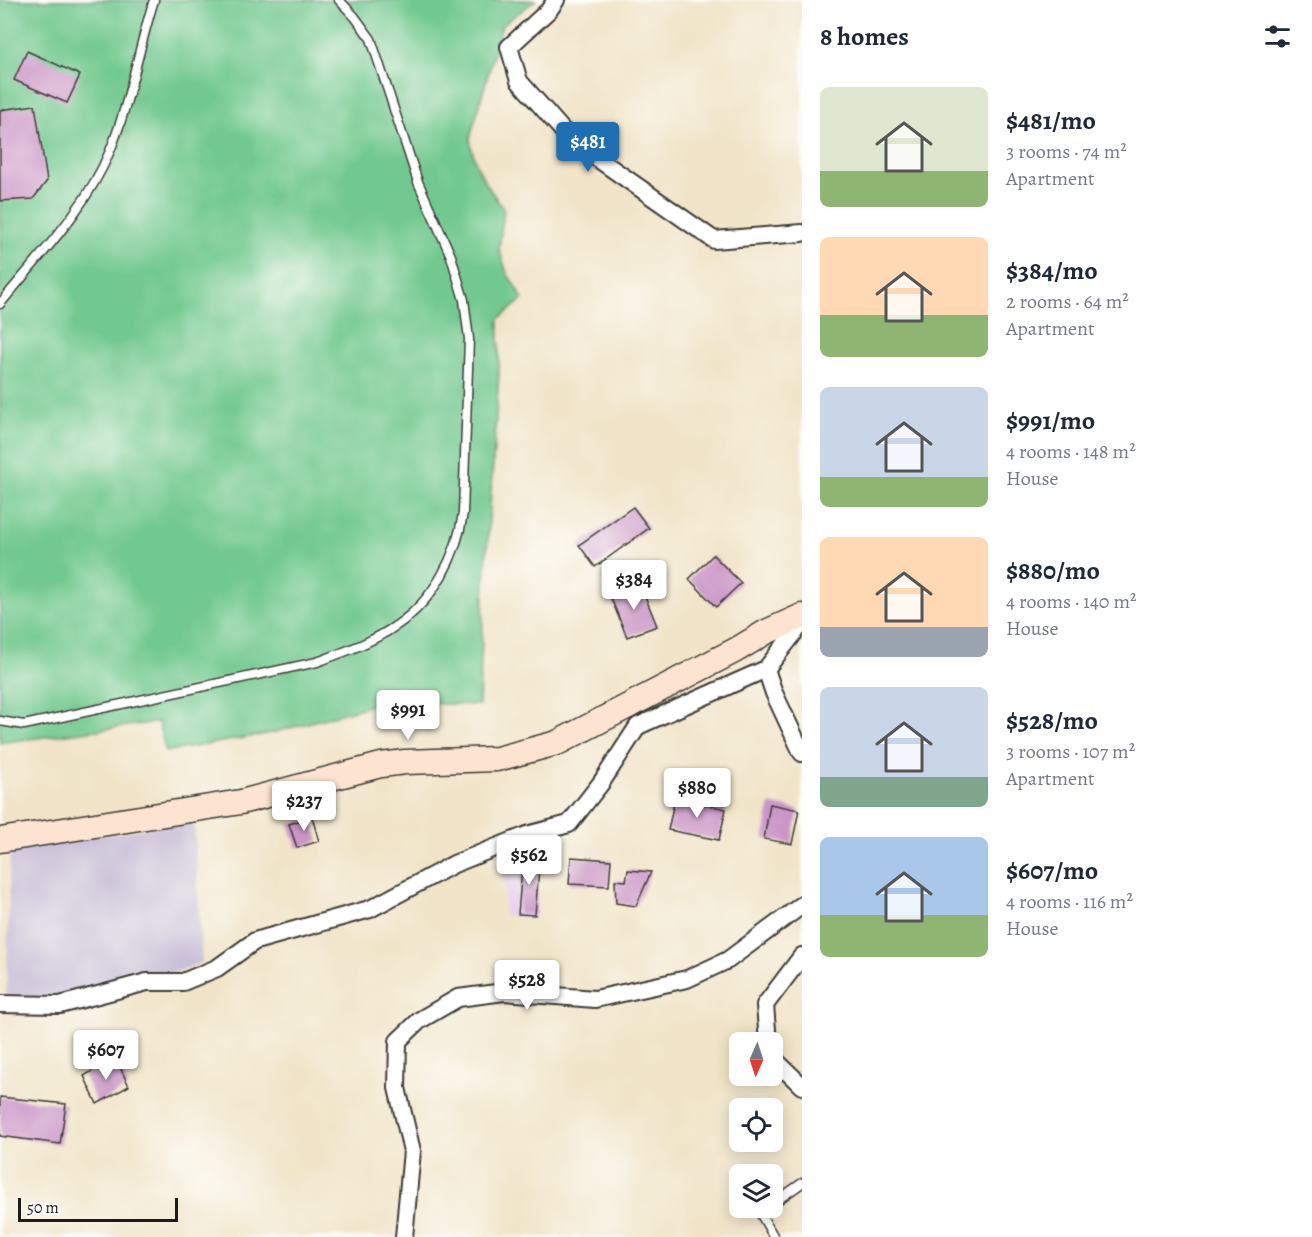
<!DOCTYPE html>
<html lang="en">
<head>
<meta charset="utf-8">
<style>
	:root { --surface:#fff; --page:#f2f2f3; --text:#1f2937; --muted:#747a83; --accent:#1f6fb2 }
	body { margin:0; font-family:Alegreya,serif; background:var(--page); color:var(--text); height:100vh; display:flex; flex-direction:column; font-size:22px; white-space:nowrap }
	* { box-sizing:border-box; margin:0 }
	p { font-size:20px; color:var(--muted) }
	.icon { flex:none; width:33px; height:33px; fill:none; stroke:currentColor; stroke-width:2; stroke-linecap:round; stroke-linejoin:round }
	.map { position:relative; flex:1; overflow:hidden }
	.details { display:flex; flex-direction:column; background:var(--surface); width:510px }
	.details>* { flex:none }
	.needle { width:39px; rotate:183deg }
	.buttons { position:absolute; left:729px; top:1032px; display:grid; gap:12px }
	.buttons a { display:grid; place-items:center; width:54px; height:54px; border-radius:9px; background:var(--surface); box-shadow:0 3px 15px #0003; font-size:30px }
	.scale { position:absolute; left:18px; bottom:15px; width:160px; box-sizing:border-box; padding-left:6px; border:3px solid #1c1c1c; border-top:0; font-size:16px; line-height:21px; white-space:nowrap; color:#1c1c1c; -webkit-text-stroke:4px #fdfcf7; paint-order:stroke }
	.price { position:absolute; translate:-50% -51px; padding:0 14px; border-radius:6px; background:#fff; color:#222; font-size:20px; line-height:39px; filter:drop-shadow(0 2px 3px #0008) }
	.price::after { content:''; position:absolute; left:50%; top:36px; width:18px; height:14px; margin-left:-9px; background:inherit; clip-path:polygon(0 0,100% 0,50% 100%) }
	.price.on { background:var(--accent); color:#fff }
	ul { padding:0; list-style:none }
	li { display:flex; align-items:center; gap:18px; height:150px; padding:0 18px }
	li span { display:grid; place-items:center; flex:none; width:168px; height:120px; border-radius:9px; color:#555 }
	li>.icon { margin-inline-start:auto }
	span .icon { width:72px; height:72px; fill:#fffc; stroke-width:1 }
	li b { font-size:26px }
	h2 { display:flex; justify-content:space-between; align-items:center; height:72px; padding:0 18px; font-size:26px }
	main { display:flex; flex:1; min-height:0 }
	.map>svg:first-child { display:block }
	.built { fill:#e8d2ee }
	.industrial { fill:#c9bfd7 }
	.green { fill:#72c98f; stroke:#477256; stroke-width:1.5 }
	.building { fill:#cb96c7 }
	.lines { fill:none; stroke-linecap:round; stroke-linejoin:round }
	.lane-casing { stroke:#3c3a36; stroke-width:11 }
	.street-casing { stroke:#3c3a36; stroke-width:20 }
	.secondary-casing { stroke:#3c3a36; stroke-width:27 }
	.lane { stroke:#fff; stroke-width:8 }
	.street { stroke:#fff; stroke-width:16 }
	.secondary { stroke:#fde4d1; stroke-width:24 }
</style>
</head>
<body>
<main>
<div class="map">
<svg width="802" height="1237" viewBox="0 0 802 1237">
	<rect width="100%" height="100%" fill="#fdfcf7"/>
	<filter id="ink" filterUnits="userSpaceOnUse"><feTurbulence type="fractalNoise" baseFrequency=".0167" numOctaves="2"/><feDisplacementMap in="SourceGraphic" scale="12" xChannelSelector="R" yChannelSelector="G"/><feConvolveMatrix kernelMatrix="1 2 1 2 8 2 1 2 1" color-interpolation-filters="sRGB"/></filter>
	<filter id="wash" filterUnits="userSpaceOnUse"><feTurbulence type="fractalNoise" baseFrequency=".008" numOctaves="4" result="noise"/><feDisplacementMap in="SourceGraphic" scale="24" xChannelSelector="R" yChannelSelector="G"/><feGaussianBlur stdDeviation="1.35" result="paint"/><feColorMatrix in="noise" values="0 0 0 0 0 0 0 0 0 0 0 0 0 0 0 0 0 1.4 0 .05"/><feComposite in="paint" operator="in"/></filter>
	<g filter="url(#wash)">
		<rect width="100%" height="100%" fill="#f1e4c8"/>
		<path class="built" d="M539 848 537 919 504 915 505 861Z"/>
		<path class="industrial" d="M194 821 202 963 101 997 6 1002 10 850Z"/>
		<path class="green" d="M0 0H536L502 25 470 138C473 167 488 187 504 210L499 249 507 273 523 299 499 319V373L484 597 479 705 383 702 272 733 166 752 158 722 0 743Z"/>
		<g id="blocks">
			<path class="building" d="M27 51 80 75 67 103 14 80Z
				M35 105 47 181 33 199 0 201V110Z
				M633 507 649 528 595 567 579 545Z
				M713 555 741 583 716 607 689 579Z
				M640 584 657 626 627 637 610 596Z
				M675 798 726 809 719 840 668 830Z
				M770 804 799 810 792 844 764 839Z
				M312 817 319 841 297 848 289 824Z
				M523 856 540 857 535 915 518 914Z
				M571 857 611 860 609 886 569 884Z
				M628 870 651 872 636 906 616 903 615 880 626 881Z
				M115 1057 129 1086 97 1104 84 1076Z
				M0 1097 66 1104 60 1144 0 1136Z"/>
		</g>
	</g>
	<g filter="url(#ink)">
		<use href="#blocks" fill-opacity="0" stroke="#3c3a36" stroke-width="1.5"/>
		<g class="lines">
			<g class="lane-casing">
				<path id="lane" d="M0 304C39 256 86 209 110 151 130 102 138 50 154 0
					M0 721 24 725 317 662C344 652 373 642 397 625 434 600 457 556 463 513L469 339 464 300 451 256 418 182 371 39 355 17 339 0
					M772 1204 802 1183
					M767 1208 760 1213 774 1237"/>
			</g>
			<g class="street-casing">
				<path id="street" d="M556 0 549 10 509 47 519 81 571 140 714 240 802 233
					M802 623 766 669 774 693 802 753
					M0 1004 60 1005 147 982H183L217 968 255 941 370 909 454 864 527 835 569 824 601 783 638 726 766 669
					M768 1042 765 1005 802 956
					M772 1052 777 1062 802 1086
					M404 1237 412 1151 397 1088 398 1041 420 1020 458 998 504 992 595 999 687 979 728 960 802 905"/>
			</g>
			<g class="secondary-casing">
				<path id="secondary" d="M0 840 241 802 381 765 405 762 497 759 557 743 736 650 766 632 802 616"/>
			</g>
			<use href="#lane" class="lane"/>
			<use href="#street" class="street"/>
			<use href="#secondary" class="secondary"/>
		</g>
	</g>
</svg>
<div class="buttons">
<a><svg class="needle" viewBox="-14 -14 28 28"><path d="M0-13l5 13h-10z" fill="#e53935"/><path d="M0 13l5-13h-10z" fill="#747a83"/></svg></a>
<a><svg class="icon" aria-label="locate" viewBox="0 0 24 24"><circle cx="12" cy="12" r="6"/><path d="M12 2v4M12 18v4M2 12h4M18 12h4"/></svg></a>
<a><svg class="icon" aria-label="layers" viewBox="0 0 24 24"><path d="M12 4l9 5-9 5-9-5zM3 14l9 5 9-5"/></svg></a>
</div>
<div class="scale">50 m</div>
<b class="price on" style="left:588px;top:173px">$481</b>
<b class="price" style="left:634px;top:611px">$384</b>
<b class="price" style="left:408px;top:741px">$991</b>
<b class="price" style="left:697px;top:819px">$880</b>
<b class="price" style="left:304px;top:832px">$237</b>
<b class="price" style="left:529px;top:886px">$562</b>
<b class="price" style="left:527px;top:1011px">$528</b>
<b class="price" style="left:106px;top:1081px">$607</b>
</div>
<section class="details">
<h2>8 homes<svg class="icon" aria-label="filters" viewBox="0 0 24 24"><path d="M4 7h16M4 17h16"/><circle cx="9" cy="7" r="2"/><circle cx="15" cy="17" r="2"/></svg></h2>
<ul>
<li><span style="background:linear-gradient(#dfe7d0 70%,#8fb573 0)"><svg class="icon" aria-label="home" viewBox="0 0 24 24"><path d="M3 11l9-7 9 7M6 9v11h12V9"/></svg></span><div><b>$481/mo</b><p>3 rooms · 74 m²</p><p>Apartment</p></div></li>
<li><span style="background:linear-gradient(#ffd9b3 65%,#8fb573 0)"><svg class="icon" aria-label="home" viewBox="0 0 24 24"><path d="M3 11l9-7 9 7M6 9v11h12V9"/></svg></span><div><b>$384/mo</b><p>2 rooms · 64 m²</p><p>Apartment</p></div></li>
<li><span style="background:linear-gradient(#c9d6e8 75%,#8fb573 0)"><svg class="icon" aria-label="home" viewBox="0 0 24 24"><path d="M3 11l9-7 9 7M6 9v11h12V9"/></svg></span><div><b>$991/mo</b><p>4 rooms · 148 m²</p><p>House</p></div></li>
<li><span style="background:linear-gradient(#ffd9b3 75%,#9aa5b1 0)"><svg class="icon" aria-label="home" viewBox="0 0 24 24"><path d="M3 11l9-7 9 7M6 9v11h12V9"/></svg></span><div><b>$880/mo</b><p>4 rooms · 140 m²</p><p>House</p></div></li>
<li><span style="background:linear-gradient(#c9d6e8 75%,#7fa58c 0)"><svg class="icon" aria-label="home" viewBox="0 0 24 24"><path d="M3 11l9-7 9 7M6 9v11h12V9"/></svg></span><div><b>$528/mo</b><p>3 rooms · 107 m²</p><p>Apartment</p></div></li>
<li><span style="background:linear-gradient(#a9c7e8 65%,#8fb573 0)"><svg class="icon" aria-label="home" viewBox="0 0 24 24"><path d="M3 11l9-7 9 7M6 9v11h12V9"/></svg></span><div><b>$607/mo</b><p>4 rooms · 116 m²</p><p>House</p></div></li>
</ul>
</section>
</main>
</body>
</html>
